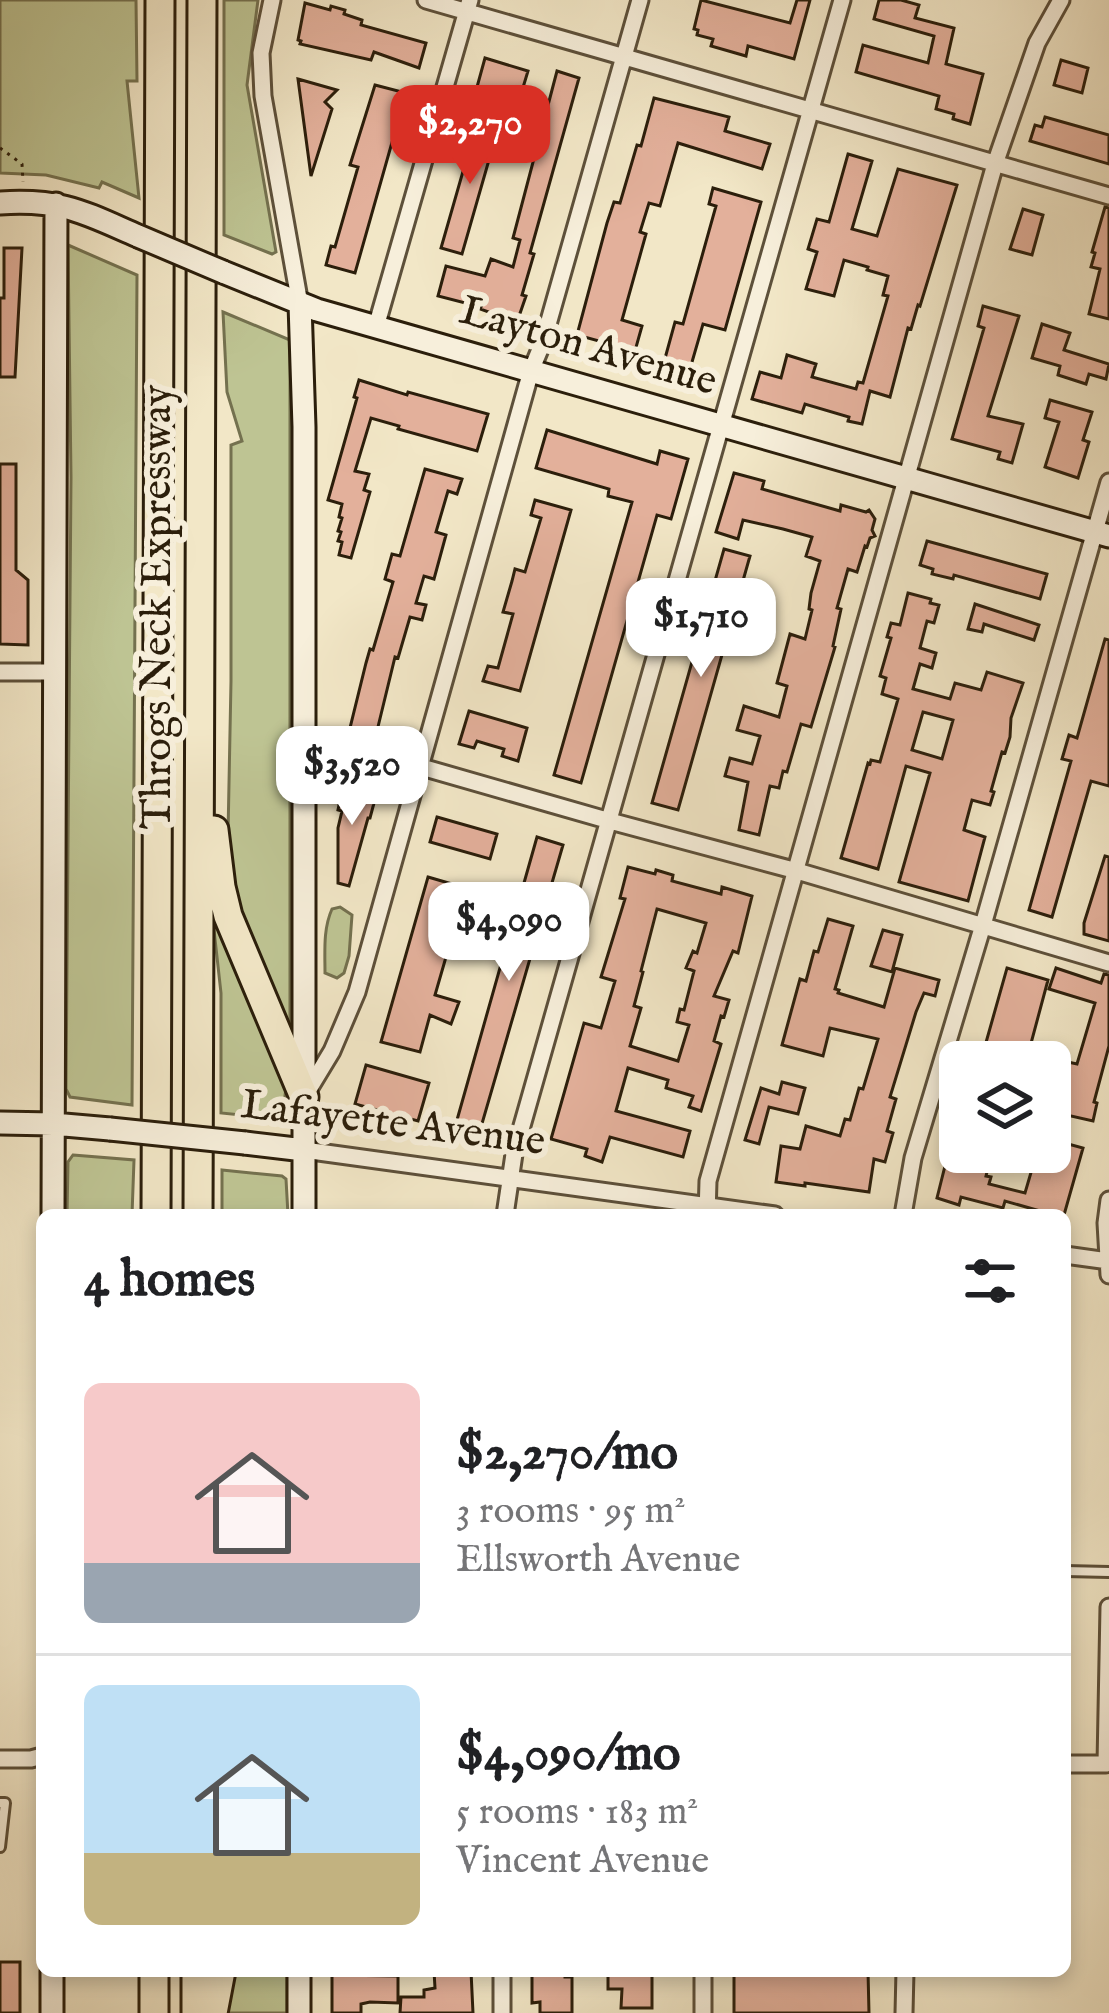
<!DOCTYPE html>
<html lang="en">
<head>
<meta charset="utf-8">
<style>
	:root { --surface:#fff; --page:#f6f6f6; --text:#202124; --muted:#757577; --line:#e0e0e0; --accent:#d93025 }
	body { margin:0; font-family:"IM FELL English",serif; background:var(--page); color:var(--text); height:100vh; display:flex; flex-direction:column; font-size:45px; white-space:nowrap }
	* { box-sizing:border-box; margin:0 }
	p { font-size:39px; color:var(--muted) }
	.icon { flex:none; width:66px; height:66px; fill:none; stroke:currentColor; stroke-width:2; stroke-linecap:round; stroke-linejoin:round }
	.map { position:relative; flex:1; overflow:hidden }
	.drawer { position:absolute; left:36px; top:1209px; width:1035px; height:768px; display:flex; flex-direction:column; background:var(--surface); border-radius:18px; box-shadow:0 6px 18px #0003 }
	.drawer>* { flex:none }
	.buttons { position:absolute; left:939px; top:1041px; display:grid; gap:24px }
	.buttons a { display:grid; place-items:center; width:132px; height:132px; border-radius:18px; background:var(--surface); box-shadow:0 6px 18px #0003; font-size:60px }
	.price { position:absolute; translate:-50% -102px; padding:0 27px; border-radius:24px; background:#fff; color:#222; font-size:39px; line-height:78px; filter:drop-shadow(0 3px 6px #0008) }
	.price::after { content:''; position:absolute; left:50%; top:72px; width:36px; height:27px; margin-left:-18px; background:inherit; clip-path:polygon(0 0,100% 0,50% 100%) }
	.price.on { background:var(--accent); color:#fff }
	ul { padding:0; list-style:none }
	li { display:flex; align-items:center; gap:36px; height:300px; padding:0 48px }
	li+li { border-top:3px solid var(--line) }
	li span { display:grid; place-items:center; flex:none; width:336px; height:240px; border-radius:18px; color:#555 }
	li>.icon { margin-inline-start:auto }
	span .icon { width:144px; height:144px; fill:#fffc; stroke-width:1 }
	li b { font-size:51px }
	h2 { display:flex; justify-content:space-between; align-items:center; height:144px; padding:0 48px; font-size:51px }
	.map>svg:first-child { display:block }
	.green { fill:#bec493; stroke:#74714f; stroke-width:3 }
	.building { fill:#e3b09b; stroke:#2b1e0b; stroke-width:3; fill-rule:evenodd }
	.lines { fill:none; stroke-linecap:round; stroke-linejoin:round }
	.lane-casing { stroke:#5d503a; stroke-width:14 }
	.street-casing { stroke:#5d503a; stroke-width:21 }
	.secondary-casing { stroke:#2b1e0b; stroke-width:27 }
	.highway-casing { stroke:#2b1e0b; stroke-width:33 }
	.path { stroke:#2b1e0b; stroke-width:3; stroke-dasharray:3 6; stroke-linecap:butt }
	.lane { stroke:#f7efdb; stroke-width:8 }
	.street { stroke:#f7efdb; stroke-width:15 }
	.secondary { stroke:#f7efdb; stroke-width:21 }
	.highway { stroke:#f2e7c7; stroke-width:27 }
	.secondary-bridge-casing { stroke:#2b1e0b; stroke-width:27; stroke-linecap:butt }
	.secondary-bridge { stroke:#f7efdb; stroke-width:21 }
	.labels { text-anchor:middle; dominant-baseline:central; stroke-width:12; stroke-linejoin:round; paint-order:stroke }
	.street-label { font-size:42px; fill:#2b1e0b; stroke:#f7efdb }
</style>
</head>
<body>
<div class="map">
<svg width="1109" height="2013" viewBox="0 0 1109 2013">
	<rect width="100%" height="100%" fill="#f2e7c7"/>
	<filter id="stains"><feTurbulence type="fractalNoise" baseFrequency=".00167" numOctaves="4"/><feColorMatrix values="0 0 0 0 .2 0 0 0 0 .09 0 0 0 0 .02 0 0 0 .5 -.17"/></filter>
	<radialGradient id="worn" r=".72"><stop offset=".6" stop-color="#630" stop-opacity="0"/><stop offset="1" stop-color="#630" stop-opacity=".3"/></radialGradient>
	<path class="green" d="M0 0H136L137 81H127L139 198 102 182 99 188 46 175 0 173Z
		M224 0H258L247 85 276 252 272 254 224 235Z
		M68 245 137 275 132 1105 70 1097 66 1089 71 477Z
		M223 312 290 340V1028L227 886 231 681V445L242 441 227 392Z
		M340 907 352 915 349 956 344 973 337 978 325 973C325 951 323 929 332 909Z
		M213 921 222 922 286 1088 282 1119 221 1113V993Z
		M73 1155 134 1160 132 1215H67L68 1162Z
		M222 1170 282 1176 286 1179 288 1215H222Z
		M231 1971H287V2013H221Z"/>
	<path class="building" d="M701 0 790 23 797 0H810L794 59 748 46 746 56 711 46 713 39 697 35 698 30 694 29Z
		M879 0H901L919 5 915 18 954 28 946 64 983 74 970 124 953 119 954 114 936 109 939 96 856 72 863 45 928 63 934 36 874 19Z
		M305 3 330 10 331 6 345 10 344 14 362 20 361 25 426 43 419 68 374 52 371 60 300 44 301 41 298 40Z
		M485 58 528 71 515 114 502 110 506 96 477 87Z
		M1061 60 1088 68 1082 93 1054 85Z
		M557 71 579 78 530 253 534 254 522 295 526 296 517 322 480 309 481 307 438 296 446 266 485 276 491 259 513 267 520 240 513 238Z
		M298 79 337 90 325 102 332 109 311 176Z
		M375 85 406 93 355 273 326 265 331 246 335 247 358 167 350 165Z
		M654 98 729 117 725 131 770 144 762 169 678 143 660 206 649 203 640 232 646 234 622 320 642 326 635 351 577 335 607 223 614 202 620 203 637 145 641 146Z
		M1045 117 1109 135V164L1030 141 1035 125 1042 127Z
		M478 119 499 125 462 254 441 248Z
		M848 154 872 161 852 229 877 236 898 169 957 185 920 306 918 305 911 329 908 328 890 397 870 391 862 424 848 421 849 417 805 404 802 413 752 399 760 372 781 378 787 355 816 364 812 377 856 389 858 382 863 383 888 296 883 295 888 276 867 270 868 267 844 260 834 296 806 289 817 252 808 249 817 219 829 222Z
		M713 188 761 202 725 330 703 324 690 369 664 362 675 322 683 324 716 206 709 204Z
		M1105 207 1109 208V319L1089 314 1100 269 1091 267 1095 253 1092 252Z
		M1023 209 1043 215 1032 255 1010 249Z
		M4 248H22L15 377H0V298H4Z
		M983 306 1019 316 988 416 1023 424 1012 463 998 459 1000 452 952 439 984 328 978 326Z
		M1042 324 1070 333 1064 350 1109 364 1106 379 1089 374 1086 384 1058 375 1060 366 1032 358Z
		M359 380 407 395 408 392 488 414 477 451 398 429 399 426 371 418 355 471 369 474 364 490 370 492 351 558 339 555 342 542 338 541 341 532 338 531 342 518 339 517 342 504 328 500 357 398 354 397Z
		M1050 400 1092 412 1083 440 1089 442 1078 478 1045 467 1059 422 1045 418Z
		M547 430 657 464 660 451 688 459 671 519 657 515 581 783 554 775 632 502 608 496 609 489 536 468Z
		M0 464H16V570L28 580V645L0 644Z
		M425 469 462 479 457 494 448 491 436 532 446 535 434 579 424 576 416 603 426 605 422 620 410 617 398 658 395 657 376 735 350 728 366 663 370 649 373 650 393 582 385 579 392 554 400 556Z
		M734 473 764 481 762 489 840 511 841 505 866 512 869 510 875 519 872 530 875 536 870 538 867 547 865 546 857 572 848 569 837 608 841 609 833 646 835 647 811 727 801 724 787 772 783 771 779 788 770 786 759 835 739 830 748 782 725 776 730 758 752 764 760 736 737 730 744 706 779 717 787 686 777 683 790 634 805 639 812 610 809 609 811 593 820 561 806 556 812 537 783 529 743 520 738 539 716 532Z
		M535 500 571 510 520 691 483 681 488 666 498 668 513 614 503 612 512 581 515 569 525 572 541 518 531 515Z
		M927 541 1047 574 1040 599 954 575 953 579 932 574 933 569 920 565Z
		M724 549 750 556 678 810 652 803Z
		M908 593 931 599 930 603 939 605 934 623 927 621 920 648 936 653 932 668 920 664 913 689 950 699 955 683 981 690 987 672 1023 683 1011 718 1010 737 1005 753 1002 752 991 791 994 792 990 805 972 800 964 830 985 837 968 901 899 882 930 773 906 766 878 869 841 858 868 763 870 764 871 760 880 762 898 699 882 694 886 678 880 676 891 638 887 637 891 623 900 625ZM923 712 953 720 942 759 912 750Z
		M975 604 1039 625 1034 640 984 624 982 632 968 629Z
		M1105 639 1109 640V786L1091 781 1052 917 1029 910 1071 761 1062 759 1069 735 1077 738Z
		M469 711 527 728 518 761 502 756 504 749 490 745 477 741 474 748 459 744Z
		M344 781 370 788 367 801 374 803 370 818H368L349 886 338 883V828L342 811 338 810Z
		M437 817 497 834 490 859 430 842Z
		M537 837 563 845 479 1134 455 1127Z
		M1105 856 1109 857V941L1084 934V923Z
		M628 867 655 874 656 870 673 875 672 881 721 894 722 887 752 896 738 953 733 951 714 996 729 1000 724 1017 721 1016 714 1041 721 1044 701 1111 689 1107 693 1096 666 1088 668 1080 628 1068 616 1111 690 1131 683 1157 610 1137 602 1162 585 1156 587 1149 551 1139 584 1023 601 1028 615 981 601 977 625 899 620 898ZM657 909 706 923 697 953 693 951 686 968 694 971 684 1010 680 1009 677 1022 689 1025 678 1061 630 1046 641 1008 634 1006 643 972 641 971Z
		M428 877 466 888 435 995 459 1002 451 1024 430 1015 420 1052 381 1042Z
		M828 919 853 926 835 989 839 990 838 993 884 1007 895 968 939 980 935 996 924 993 916 1012 890 1097 896 1099 887 1131 893 1133 885 1162 874 1159 869 1192 805 1183V1186L776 1182 781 1146 800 1149 806 1126 840 1136 845 1119 850 1120 859 1088 863 1089 878 1039 830 1028 823 1056 782 1045 800 979 806 981 814 951 818 952Z
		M883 930 902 935 892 972 871 966Z
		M1007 968 1048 980 1026 1062H989L993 1048 985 1046Z
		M1056 968 1101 983 1104 974 1109 975V1046L1094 1102 1097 1103 1093 1121 1053 1112 1068 1062 1077 1064 1095 1003 1049 989Z
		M366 1065 429 1083 418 1121 355 1104Z
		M782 1082 805 1088 798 1114 769 1107 759 1144 745 1140 761 1088 779 1094Z
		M956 1122 960 1123V1161L963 1152 991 1156 986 1176 991 1177 989 1184 1025 1193 1037 1152H1050V1139L1083 1148 1064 1215H1054L1005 1201 1003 1208 961 1197 959 1205 937 1198Z
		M0 1962H20V2013H0Z
		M434 1971H471L473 2013H400L401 1997H424V1990L435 1988Z
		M532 1971H565V1977H572V2013H540V2002L532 2003Z
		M608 1971 652 1972V2008H621L622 1989H608Z
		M788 1971H868L869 2013H734V1972Z
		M332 1975 398 1976V2003L370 2002 361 2004V2013H332Z"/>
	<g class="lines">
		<g class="lane-casing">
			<path id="lane" d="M1065 1571 1109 1572
				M0 1803H5L0 1847"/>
		</g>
		<g class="street-casing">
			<path id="street" d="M272 0 261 53 263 96 300 304
				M426 0 1109 196
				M376 327 470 0
				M0 672H55
				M303 733 610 821 797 871 1109 963
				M306 1094 332 1051 357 992 531 371 543 342 640 0
				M304 1150 775 1215
				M1109 1200 1106 1223 1109 1275
				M505 1215 514 1154 842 0
				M707 1215 708 1181 995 164 1037 43 1061 0
				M903 1215 913 1158 983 925 1109 482
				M1065 1255 1109 1261
				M0 1759H31L42 1756
				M1065 1764H1106L1109 1607
				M502 2013V1971
				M703 2013V1971
				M904 2013 905 1971"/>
		</g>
		<g class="secondary-casing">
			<path id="secondary" d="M0 203C62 199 83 212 138 236
				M223 272 317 310 1109 536
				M300 304 304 427V1215
				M0 1123 53 1124 110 1129
				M245 1143 304 1150
				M53 1215 56 204
				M52 2013V1971
				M299 2013V1971"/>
		</g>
		<g class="highway-casing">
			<path id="highway" d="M214 830 221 887 228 916 304 1097
				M156 1215 160 0
				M198 1215 202 0
				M154 2013V1971
				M196 2013V1971
				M213 2013 221 1971"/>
		</g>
		<path class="path" d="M0 148 22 164 23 182"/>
		<use href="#lane" class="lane"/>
		<use href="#street" class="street"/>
		<use href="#secondary" class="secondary"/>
		<use href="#highway" class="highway"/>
		<g class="secondary-bridge-casing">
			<path id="secondary-bridge" d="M138 236 223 272
				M110 1129 245 1143"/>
		</g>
		<use href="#secondary-bridge" class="secondary-bridge"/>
	</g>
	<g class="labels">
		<g class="street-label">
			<text transform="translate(588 347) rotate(16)">Layton Avenue</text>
			<text transform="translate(158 607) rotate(-90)">Throgs Neck Expressway</text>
			<text transform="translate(393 1124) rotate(7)">Lafayette Avenue</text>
		</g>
	</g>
	<rect width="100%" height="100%" filter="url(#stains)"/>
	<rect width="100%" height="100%" fill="url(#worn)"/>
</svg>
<div class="buttons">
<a><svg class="icon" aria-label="layers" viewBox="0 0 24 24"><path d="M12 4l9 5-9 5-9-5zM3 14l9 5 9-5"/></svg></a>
</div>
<b class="price on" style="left:470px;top:187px">$2,270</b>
<b class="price" style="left:701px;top:680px">$1,710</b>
<b class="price" style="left:352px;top:828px">$3,520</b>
<b class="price" style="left:509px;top:984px">$4,090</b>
<section class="drawer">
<h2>4 homes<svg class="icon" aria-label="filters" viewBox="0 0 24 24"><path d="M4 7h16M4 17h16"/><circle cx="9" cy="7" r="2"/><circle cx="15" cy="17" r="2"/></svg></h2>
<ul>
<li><span style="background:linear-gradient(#f6c9c9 75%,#9aa5b1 0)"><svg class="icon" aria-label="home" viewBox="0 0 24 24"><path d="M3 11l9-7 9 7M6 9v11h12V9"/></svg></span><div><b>$2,270/mo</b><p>3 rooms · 95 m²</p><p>Ellsworth Avenue</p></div></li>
<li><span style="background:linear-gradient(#bfe0f5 70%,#c2b280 0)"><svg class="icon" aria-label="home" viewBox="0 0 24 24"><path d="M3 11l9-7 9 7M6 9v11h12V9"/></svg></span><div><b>$4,090/mo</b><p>5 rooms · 183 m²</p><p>Vincent Avenue</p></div></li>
</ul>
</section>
</div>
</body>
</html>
